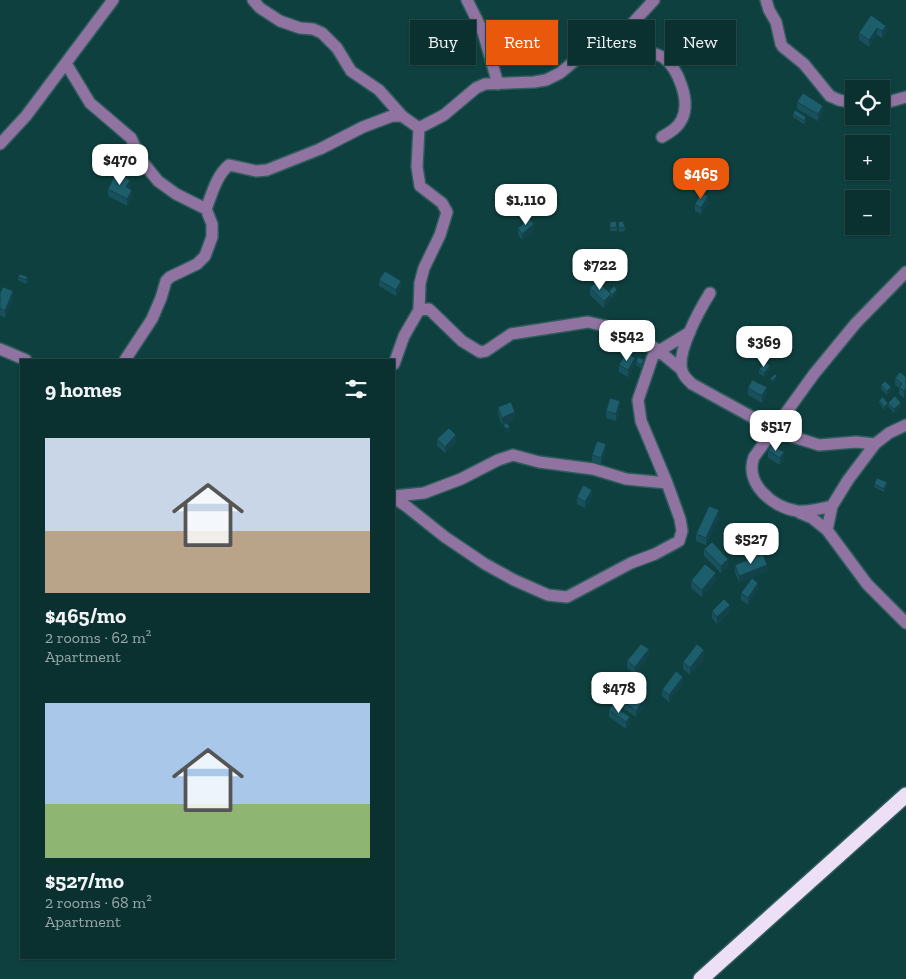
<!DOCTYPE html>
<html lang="en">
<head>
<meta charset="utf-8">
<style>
	:root { --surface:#0a302f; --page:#133837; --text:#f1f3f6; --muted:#99a9aa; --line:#2a4b4b; --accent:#ea580c }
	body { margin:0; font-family:"Zilla Slab",serif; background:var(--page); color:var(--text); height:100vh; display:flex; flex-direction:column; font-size:19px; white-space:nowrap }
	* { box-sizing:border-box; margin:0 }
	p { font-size:16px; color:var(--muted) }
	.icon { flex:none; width:28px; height:28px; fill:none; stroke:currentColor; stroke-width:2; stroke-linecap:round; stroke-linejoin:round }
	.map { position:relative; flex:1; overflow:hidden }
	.details { position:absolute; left:20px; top:359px; width:375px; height:600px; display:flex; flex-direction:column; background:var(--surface); border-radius:0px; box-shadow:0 1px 4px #0004,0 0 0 1px var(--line) }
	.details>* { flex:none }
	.hud { position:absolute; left:410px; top:20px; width:420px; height:45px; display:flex; gap:10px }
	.controls { position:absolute; left:845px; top:80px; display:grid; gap:10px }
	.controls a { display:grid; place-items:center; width:45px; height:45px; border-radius:0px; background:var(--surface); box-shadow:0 1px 4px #0004,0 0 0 1px var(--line); font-size:25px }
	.price { position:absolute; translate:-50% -42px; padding:0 11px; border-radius:10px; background:#fff; color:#222; font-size:16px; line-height:32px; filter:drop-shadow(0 1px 2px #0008) }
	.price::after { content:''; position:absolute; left:50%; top:30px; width:15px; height:11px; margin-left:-8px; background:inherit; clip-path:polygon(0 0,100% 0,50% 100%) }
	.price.active { background:var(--accent); color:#fff }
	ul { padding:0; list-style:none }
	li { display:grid; align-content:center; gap:10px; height:265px; padding:0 25px }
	li span { display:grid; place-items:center; height:155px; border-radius:0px; color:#555 }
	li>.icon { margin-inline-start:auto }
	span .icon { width:90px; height:90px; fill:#fffc; stroke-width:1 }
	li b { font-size:21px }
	h2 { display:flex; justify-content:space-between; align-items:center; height:60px; padding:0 25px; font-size:21px }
	.chip { padding:0 18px; border-radius:0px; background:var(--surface); box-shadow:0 1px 4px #0004,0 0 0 1px var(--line); font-size:18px; line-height:45px }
	.chip.active { background:var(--accent); color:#fff }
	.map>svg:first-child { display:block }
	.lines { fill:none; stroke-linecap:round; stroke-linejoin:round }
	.minor-casing { stroke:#2e5d5c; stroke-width:14 }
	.highway-casing { stroke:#2e5d5c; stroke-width:18 }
	.minor { stroke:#9173a1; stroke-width:11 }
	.highway { stroke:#eddff5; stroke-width:15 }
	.wall { fill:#18515c }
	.shaded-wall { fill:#14424b }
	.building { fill:#1c5e6b; stroke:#14424b }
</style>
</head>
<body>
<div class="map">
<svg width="906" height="979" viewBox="0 0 906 979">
	<rect width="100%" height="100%" fill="#0e403f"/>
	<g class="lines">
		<g class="minor-casing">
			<path id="minor" d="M253 0 260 8 280 21 300 28 313 29 322 33 337 48 351 71 379 90 402 116 419 128 444 115 476 88 485 84 534 82 546 80 560 73 588 50 618 39 654 0
				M467 0 483 32 498 84
				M766 0 769 10 776 22 781 44 783 47 804 64 830 96 839 100 854 103
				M618 39 663 57C678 68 691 101 682 119 678 128 670 132 662 137
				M67 65 90 103 131 138 141 160 158 181 176 194 206 209 212 224V237L205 256 197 264 170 277 166 281 161 298 152 319 125 360
				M881 104 906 97
				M0 144 26 116 113 0
				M206 209C212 194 216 176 229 165L256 171 267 170 320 149 363 127 392 116H402
				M710 293C700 309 676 352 682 371 684 377 688 380 692 384L752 417 771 435 784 434 819 445 856 442 875 444
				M419 310 429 309 462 341 480 352 486 351 511 334 588 322 631 332 659 351 682 370
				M0 349 26 360
				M394 364 404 336 419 310 420 283 424 268 440 235 447 212 442 203 420 186 417 167 419 128
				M906 425 889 433 875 444 848 480 832 506 827 530 867 584 906 623
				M394 496 424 493 461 479 498 460 513 455 539 462 593 469 626 479 667 483
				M394 498 406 506 445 537 485 564 514 580 548 595 567 597 631 563 655 554 679 541 682 531 680 519 667 483 641 421 638 400 653 356 659 351 690 332
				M832 506C820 509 808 512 797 511 772 507 744 483 754 457L814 374 856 323 906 272
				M800 513 812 518 827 530"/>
		</g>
		<g class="highway-casing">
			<path id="highway" d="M701 979 906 795"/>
		</g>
		<use href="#minor" class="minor"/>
		<use href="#highway" class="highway"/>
	</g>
	<path class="wall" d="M871 15 886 33 882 38 877 35 869 47 859 40V33Z
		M797 102 823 113 818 121 797 109Z
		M793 114 806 120 804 124 793 117Z
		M130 187 129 188 132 197 127 206 108 196V189Z
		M708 203 701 214 695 211V204Z
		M610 222 617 227V231H610Z
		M618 222 625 227V231L619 232Z
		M518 228 534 231 522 240 518 235Z
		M18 277 28 281 26 284 18 280Z
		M379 280 401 288 396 296 379 286Z
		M590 288 609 291 617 293 612 298 611 297V300L604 308 590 295Z
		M0 293 13 298 5 318 0 315Z
		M636 362 644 364 641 368 636 365Z
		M619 365H635L628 377 619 372Z
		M759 369H770L764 377 759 373Z
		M906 377V395L904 398 899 394V388L895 385V378Z
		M881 385 891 391 887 395 881 389Z
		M748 388 767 394 762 403 748 395Z
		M879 400 888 403 901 406 894 413 888 406 884 410 879 403Z
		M498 407 515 419 502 425 498 414Z
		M620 408 616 421 606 418V411Z
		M437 439 456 442 445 453 437 446Z
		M606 451 601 465 592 462V455Z
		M768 451 784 458 780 465 768 458Z
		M874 484 887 486 884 492 874 487Z
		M577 497H592L585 508 577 504Z
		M719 517 706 545 696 541V534Z
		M704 549 728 566 721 573 704 556Z
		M735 565 767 571 739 583 735 572Z
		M716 580 702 597 691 588V581Z
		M758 590 748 605 741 600V593Z
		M712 611H730L717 624 712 618Z
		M649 656 635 674 627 668V661Z
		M704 657 690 675 683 669V662Z
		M683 684 669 702 662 696V690Z
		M619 698 645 705 636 717 619 705Z
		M609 710 630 724 626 729 609 717Z"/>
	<path class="shaded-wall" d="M886 26V33L882 38V31Z
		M877 28V35L869 47V40Z
		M823 106V113L818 121V114Z
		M130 180V187L126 194V187Z
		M132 190V197L127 206V199Z
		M708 196V203L701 214V208Z
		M534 224V231L522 240V234Z
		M401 281V288L396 296V290Z
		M617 290V293L612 298V295Z
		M13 291V298L5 318V311Z
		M611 294V300L604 308V301Z
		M635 358V365L628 377V370Z
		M770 366V369L764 377V373Z
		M777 376V379L772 384V381Z
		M767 387V394L762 403V396Z
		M891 387V391L887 395V391Z
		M906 388V395L904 398V391Z
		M620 401V408L616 421V414Z
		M888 403V407L884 410V407Z
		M901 403V406L894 413V409Z
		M515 412V419L502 425V418Z
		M510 427V431L506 433V429Z
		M456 435V442L445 453V447Z
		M606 444V451L601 465V458Z
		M784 452V458L780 465V458Z
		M887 482V486L884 492V489Z
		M592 490V497L585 508V502Z
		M719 510V517L706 545V538Z
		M728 559V566L721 573V566Z
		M767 565V571L739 583V576Z
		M716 573V580L702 597V590Z
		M758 583V590L748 605V598Z
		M730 605V611L717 624V617Z
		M649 649V656L635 674V667Z
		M704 650V657L690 675V668Z
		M683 677V684L669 702V695Z
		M645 698V705L636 717V711Z
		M630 717V724L626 729V722Z"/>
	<path class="building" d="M871 15 886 26 882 31 877 28 869 40 859 33Z
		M803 93 823 106 818 114 797 102Z
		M795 110 806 117 804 121 793 114Z
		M116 173 130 180 126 187 132 190 127 199 108 189Z
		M701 193 708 196 701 208 695 204Z
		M529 219 534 224 522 234 518 228Z
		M616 221 617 227 610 228V222Z
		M623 221 625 227 619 228 618 222Z
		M385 271 401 281 396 290 379 280Z
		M20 274 28 277 26 280 18 277Z
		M597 281 611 294 604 301 590 288Z
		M614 286 617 290 612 295 609 291Z
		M3 287 13 291 5 311 0 308V293Z
		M626 353 635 358 628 370 619 365Z
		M638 357 644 360 641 365 636 362Z
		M765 362 770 366 764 373 759 369Z
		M900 372 906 377V388L904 391 899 387 902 384 895 378Z
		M775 374 777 376 772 381 770 379Z
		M752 380 767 387 762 396 748 388Z
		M885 381 891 387 887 391 881 385Z
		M895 396 901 403 894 409 888 403Z
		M883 397 888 403 884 407 879 400Z
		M610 398 620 401 616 414 606 411Z
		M511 402 515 412 502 418 498 407Z
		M507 423 510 427 506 429 503 425Z
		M449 428 456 435 445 447 437 439Z
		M597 441 606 444 601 458 592 455Z
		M771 445 784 452 780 458 768 451Z
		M877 478 887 482 884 489 874 484Z
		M583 485 592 490 585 502 577 497Z
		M709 506 719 510 706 538 696 534Z
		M712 542 728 559 721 566 704 549Z
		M763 554 767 565 739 576 735 565Z
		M705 564 716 573 702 590 691 581Z
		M752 578 758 583 748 598 741 593Z
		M724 599 730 605 717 617 712 611Z
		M641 644 649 649 635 667 627 661Z
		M697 644 704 650 690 668 683 662Z
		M676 671 683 677 669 695 662 690Z
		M629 686 645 698 636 711 619 698Z
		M612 705 630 717 626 722 609 710Z"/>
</svg>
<div class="controls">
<a><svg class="icon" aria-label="locate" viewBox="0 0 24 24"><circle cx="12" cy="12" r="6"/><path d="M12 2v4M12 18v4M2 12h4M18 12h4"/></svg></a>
<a>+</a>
<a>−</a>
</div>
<b class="price" style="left:120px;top:186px">$470</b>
<b class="price active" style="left:701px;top:200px">$465</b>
<b class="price" style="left:526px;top:226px">$1,110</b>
<b class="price" style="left:600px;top:291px">$722</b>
<b class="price" style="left:627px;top:362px">$542</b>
<b class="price" style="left:764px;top:368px">$369</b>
<b class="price" style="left:776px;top:452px">$517</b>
<b class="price" style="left:751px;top:565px">$527</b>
<b class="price" style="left:619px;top:714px">$478</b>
<div class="hud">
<a class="chip">Buy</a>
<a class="chip active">Rent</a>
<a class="chip">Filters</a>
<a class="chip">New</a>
</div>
<section class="details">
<h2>9 homes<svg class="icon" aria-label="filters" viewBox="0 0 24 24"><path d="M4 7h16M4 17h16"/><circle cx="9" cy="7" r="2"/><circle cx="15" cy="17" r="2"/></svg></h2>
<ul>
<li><span style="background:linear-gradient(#c9d6e8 60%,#b9a48a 0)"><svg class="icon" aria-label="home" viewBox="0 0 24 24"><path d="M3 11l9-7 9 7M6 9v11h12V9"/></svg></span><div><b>$465/mo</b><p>2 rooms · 62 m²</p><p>Apartment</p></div></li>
<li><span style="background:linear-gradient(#a9c7e8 65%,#8fb573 0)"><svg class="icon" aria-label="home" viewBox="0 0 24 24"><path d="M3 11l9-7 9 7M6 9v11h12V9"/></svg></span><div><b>$527/mo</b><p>2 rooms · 68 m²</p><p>Apartment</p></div></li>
</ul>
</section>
</div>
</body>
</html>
